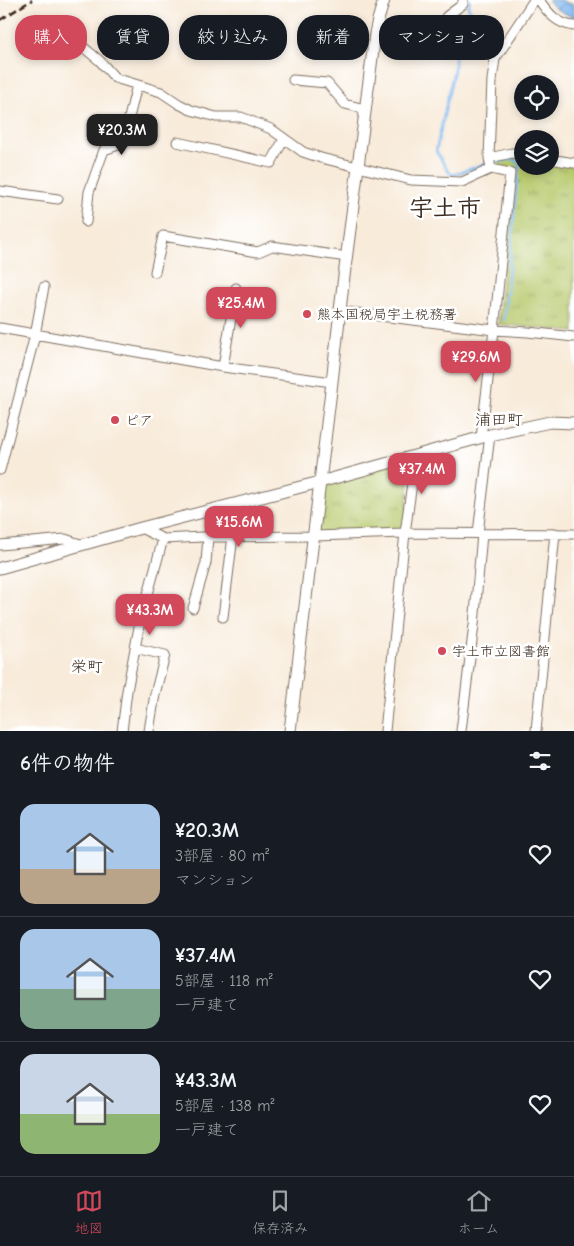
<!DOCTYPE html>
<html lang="ja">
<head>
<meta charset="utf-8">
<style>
	:root { --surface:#171b24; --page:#20242c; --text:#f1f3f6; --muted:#9ea1a6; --line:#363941; --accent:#d1495b }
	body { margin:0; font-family:"Comic Neue","Klee One",sans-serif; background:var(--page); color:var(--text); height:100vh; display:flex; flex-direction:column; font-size:19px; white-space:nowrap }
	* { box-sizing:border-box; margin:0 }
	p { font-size:16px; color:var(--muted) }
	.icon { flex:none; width:28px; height:28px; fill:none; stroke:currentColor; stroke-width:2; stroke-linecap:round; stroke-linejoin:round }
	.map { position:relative; height:731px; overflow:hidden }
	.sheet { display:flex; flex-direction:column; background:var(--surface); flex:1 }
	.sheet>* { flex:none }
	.top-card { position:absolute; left:15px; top:15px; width:545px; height:45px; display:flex; gap:10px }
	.controls { position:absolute; left:514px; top:75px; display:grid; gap:10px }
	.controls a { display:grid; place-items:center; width:45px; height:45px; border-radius:50%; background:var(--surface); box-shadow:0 2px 8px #0003; font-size:25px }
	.price { position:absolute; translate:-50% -42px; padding:0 11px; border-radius:10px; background:var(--accent); color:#fff; font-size:16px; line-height:32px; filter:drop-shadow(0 1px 2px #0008) }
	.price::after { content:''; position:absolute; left:50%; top:30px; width:15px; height:11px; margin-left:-8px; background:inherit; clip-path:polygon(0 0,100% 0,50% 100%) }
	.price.current { background:#222; color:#fff }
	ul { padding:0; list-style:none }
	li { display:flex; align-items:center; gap:15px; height:125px; padding:0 20px }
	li+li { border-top:1px solid var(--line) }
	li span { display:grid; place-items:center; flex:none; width:140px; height:100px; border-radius:15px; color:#555 }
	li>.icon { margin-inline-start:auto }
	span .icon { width:60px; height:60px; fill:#fffc; stroke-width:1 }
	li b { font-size:21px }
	h2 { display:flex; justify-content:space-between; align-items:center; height:60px; padding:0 20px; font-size:21px }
	.pill { padding:0 18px; border-radius:20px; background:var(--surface); box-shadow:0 2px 8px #0003; font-size:18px; line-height:45px }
	.pill.current { background:var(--accent); color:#fff }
	.menu { display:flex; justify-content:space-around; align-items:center; height:70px; border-top:1px solid var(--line); background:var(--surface); font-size:14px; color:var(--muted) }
	.menu a { display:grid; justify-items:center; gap:2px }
	.menu .current { color:var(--accent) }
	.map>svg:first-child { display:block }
	.grass { fill:url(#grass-tufts); stroke:#797a45 }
	.water { fill:url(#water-waves); stroke:#5f7288 }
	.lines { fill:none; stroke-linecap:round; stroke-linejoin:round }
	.stream { stroke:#83bbf3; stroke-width:2.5 }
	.minor-casing { stroke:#7d6e60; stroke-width:11 }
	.tertiary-casing { stroke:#7d6e60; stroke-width:13 }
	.minor { stroke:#fff; stroke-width:9 }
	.tertiary { stroke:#fff; stroke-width:11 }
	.rail { stroke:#3b2a1e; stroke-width:2.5; stroke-dasharray:8 4; stroke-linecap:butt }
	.poi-dot { fill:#d1495b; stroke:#fff; stroke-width:2 }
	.labels { text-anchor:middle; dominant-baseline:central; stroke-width:5; stroke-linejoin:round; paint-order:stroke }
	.poi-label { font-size:14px; fill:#3b2a1e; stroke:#fff; text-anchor:start }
	.quarter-label { font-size:16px; fill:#3b2a1e; stroke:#fff }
	.town-label { font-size:24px; font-weight:bold; fill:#3b2a1e; stroke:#fff }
</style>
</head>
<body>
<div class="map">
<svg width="574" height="731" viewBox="0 0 574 731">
	<defs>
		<pattern id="grass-tufts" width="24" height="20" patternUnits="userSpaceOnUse" patternTransform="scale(1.25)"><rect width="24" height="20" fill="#b7c96c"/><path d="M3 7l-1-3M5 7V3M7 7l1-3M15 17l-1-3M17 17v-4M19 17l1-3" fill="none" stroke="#96a358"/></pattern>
		<pattern id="water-waves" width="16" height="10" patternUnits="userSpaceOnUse" patternTransform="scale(1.25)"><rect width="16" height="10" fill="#83bbf3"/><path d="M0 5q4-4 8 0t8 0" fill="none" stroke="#6c98c4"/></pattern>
	</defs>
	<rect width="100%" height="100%" fill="#fff"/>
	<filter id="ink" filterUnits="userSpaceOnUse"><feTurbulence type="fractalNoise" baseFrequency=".02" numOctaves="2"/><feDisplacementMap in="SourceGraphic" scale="10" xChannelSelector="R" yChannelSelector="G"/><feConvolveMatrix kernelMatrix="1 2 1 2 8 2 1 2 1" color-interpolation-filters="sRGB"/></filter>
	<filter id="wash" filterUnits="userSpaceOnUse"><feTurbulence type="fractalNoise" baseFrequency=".0096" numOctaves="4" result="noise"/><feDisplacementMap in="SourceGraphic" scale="20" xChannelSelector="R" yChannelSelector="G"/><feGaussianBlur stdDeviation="1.12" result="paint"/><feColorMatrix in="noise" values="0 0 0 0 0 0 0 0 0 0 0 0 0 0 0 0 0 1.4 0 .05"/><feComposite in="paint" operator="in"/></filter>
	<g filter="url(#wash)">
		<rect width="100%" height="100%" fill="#f8ebda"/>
		<path class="grass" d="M515 157 522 158V166H550V163L574 167V332L498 324 512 172 500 167 497 163 501 158Z
			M411 457 405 533 314 536 320 482Z"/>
		<path class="water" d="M548 0H562L566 3 574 4V18L555 8Z"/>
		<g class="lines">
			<path class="stream" d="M470 0 468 7 477 20 479 25C471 41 453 44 455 65L436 151 448 171 452 175 488 163
				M497 162 513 159 515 160 519 164 504 320"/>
		</g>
	</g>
	<g filter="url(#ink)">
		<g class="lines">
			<g class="minor-casing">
				<path id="minor" d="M539 0C548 13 557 24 574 26
					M71 37 100 61 115 78 161 92 179 104 191 110 216 117H241L271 129 303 152 321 158 411 180 462 182 491 169 510 173 494 330 481 438
					M414 39H429L447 16 463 4V0
					M293 80 327 83 345 104 365 109
					M177 142 271 163 284 139
					M489 158 512 153 522 155
					M550 159 574 163
					M491 169 489 158 492 80 495 59 534 0
					M0 191 58 199
					M86 222 89 192 104 150 121 144 127 126 137 85
					M155 272 163 236 258 252 272 246 347 257
					M340 311 494 330 528 332 574 337
					M0 328 223 367 332 382
					M223 367 236 288
					M0 470 35 335 44 287
					M141 528 163 539 202 537 314 536 405 533 574 534
					M478 533 490 435
					M0 545 65 539 83 545
					M193 608 206 563 208 536
					M223 617 233 536
					M135 648 165 655 155 694 149 731
					M122 731 127 691 139 627 163 539
					M385 731 405 533 413 476 411 457
					M461 731 474 625 482 534
					M536 731 555 533"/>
			</g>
			<g class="tertiary-casing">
				<path id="tertiary" d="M0 568 141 528 320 482 490 435 550 422 574 423
					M290 731 332 382 343 284 375 34 378 20 384 0"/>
			</g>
			<use href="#minor" class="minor"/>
			<use href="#tertiary" class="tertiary"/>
			<path class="rail" d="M0 20 32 0"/>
		</g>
	</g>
	<g class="poi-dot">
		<circle cx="307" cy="314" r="5"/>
		<circle cx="115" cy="420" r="5"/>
		<circle cx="442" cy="651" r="5"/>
	</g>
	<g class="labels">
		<g class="poi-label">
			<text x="317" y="314">熊本国税局宇土税務署</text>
			<text x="125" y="420">ピア</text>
			<text x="452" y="651">宇土市立図書館</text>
		</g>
		<g class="quarter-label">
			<text x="499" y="420">浦田町</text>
			<text x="87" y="667">栄町</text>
		</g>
		<g class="town-label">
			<text x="445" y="208">宇土市</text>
		</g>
	</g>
</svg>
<div class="controls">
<a><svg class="icon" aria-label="locate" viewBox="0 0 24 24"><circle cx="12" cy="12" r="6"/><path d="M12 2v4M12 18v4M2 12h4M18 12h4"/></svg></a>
<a><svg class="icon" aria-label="layers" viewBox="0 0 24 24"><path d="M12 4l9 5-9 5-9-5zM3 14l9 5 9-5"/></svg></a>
</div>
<b class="price current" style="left:122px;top:156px">¥20.3M</b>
<b class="price" style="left:241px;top:329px">¥25.4M</b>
<b class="price" style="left:476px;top:383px">¥29.6M</b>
<b class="price" style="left:422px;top:495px">¥37.4M</b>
<b class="price" style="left:239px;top:548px">¥15.6M</b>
<b class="price" style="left:150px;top:636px">¥43.3M</b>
<div class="top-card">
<a class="pill current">購入</a>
<a class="pill">賃貸</a>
<a class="pill">絞り込み</a>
<a class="pill">新着</a>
<a class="pill">マンション</a>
</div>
</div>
<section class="sheet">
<h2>6件の物件<svg class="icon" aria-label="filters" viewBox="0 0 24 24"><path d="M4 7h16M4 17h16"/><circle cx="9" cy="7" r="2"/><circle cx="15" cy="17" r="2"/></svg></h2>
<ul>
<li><span style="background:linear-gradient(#a9c7e8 65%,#b9a48a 0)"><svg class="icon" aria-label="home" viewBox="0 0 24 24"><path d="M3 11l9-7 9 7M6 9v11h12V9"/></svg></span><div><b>¥20.3M</b><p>3部屋 · 80 m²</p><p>マンション</p></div><svg class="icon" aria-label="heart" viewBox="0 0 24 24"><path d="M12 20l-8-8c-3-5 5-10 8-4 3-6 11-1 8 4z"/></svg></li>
<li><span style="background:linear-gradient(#a9c7e8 60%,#7fa58c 0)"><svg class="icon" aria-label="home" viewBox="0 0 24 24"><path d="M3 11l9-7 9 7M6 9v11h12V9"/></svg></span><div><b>¥37.4M</b><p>5部屋 · 118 m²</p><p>一戸建て</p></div><svg class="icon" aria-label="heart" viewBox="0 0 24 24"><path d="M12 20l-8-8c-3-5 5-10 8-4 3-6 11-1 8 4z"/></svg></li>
<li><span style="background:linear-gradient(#c9d6e8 60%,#8fb573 0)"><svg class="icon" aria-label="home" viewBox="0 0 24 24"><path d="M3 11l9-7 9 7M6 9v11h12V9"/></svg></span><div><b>¥43.3M</b><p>5部屋 · 138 m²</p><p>一戸建て</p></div><svg class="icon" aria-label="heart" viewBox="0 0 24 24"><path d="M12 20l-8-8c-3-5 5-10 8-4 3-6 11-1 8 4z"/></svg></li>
</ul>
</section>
<nav class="menu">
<a class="current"><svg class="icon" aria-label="map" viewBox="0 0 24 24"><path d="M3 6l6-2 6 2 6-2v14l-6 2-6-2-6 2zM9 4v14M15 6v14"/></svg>地図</a>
<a><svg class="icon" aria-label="saved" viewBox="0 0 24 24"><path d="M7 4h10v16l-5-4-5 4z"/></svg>保存済み</a>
<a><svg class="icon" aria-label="home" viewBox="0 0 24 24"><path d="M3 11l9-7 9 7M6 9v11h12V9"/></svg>ホーム</a>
</nav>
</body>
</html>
